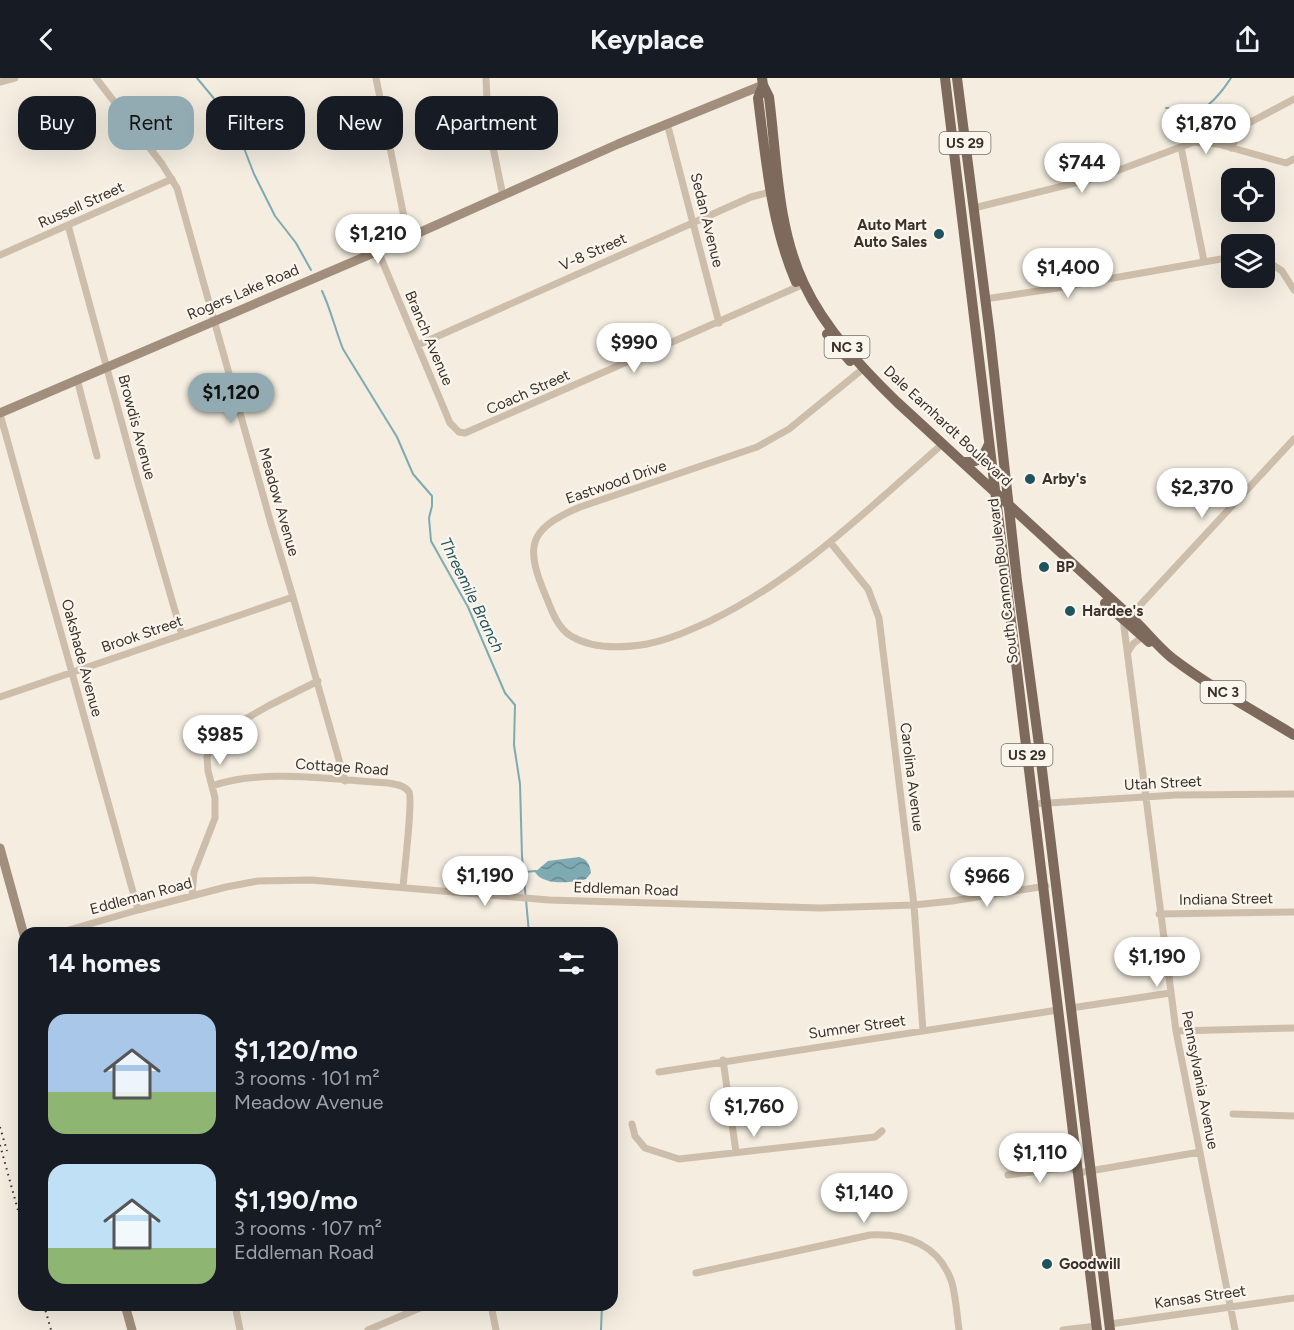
<!DOCTYPE html>
<html lang="en">
<head>
<meta charset="utf-8">
<style>
	:root { --surface:#171b24; --page:#242831; --text:#f1f3f6; --muted:#9ea1a6; --accent:#92abb2 }
	body { margin:0; font-family:Figtree,sans-serif; background:var(--page); color:var(--text); height:100vh; display:flex; flex-direction:column; font-size:22px; white-space:nowrap }
	* { box-sizing:border-box; margin:0 }
	p { font-size:20px; color:var(--muted) }
	.icon { flex:none; width:33px; height:33px; fill:none; stroke:currentColor; stroke-width:2; stroke-linecap:round; stroke-linejoin:round }
	.map { position:relative; flex:1; overflow:hidden }
	.side { position:absolute; left:18px; top:849px; width:600px; height:384px; display:flex; flex-direction:column; background:var(--surface); border-radius:18px; box-shadow:0 6px 24px #0002 }
	.side>* { flex:none }
	.banner { position:absolute; left:18px; top:18px; width:600px; height:54px; display:flex; gap:12px }
	.fabs { position:absolute; left:1221px; top:90px; display:grid; gap:12px }
	.fabs a { display:grid; place-items:center; width:54px; height:54px; border-radius:12px; background:var(--surface); box-shadow:0 6px 24px #0002; font-size:30px }
	.price { position:absolute; translate:-50% -51px; padding:0 14px; border-radius:21px; background:#fff; color:#222; font-size:20px; line-height:39px; filter:drop-shadow(0 2px 3px #0008) }
	.price::after { content:''; position:absolute; left:50%; top:36px; width:18px; height:14px; margin-left:-9px; background:inherit; clip-path:polygon(0 0,100% 0,50% 100%) }
	.price.on { background:var(--accent); color:#111 }
	ul { padding:0; list-style:none }
	li { display:flex; align-items:center; gap:18px; height:150px; padding:0 30px }
	li span { display:grid; place-items:center; flex:none; width:168px; height:120px; border-radius:18px; color:#555 }
	li>.icon { margin-inline-start:auto }
	span .icon { width:72px; height:72px; fill:#fffc; stroke-width:1 }
	li b { font-size:26px }
	h2 { display:flex; justify-content:space-between; align-items:center; height:72px; padding:0 30px; font-size:26px }
	.pill { padding:0 21px; border-radius:18px; background:var(--surface); box-shadow:0 6px 24px #0002; font-size:21px; line-height:54px }
	.pill.on { background:var(--accent); color:#111 }
	header { display:flex; justify-content:space-between; align-items:center; height:78px; padding:0 30px; background:var(--surface); font-size:27px; font-weight:700 }
	.map>svg:first-child { display:block }
	.water { fill:url(#water-waves) }
	.lines { fill:none; stroke-linecap:round; stroke-linejoin:round }
	.stream { stroke:#7eaab2; stroke-width:2 }
	.street { stroke:#cdbeab; stroke-width:7 }
	.secondary { stroke:#a18e7c; stroke-width:9 }
	.primary { stroke:#7d6a5c; stroke-width:10 }
	.rail { stroke:#3b312b; stroke-width:2; stroke-dasharray:1.5 4.5; stroke-linecap:butt }
	.poi-dot { fill:#1f535e; stroke:#fbf6ed; stroke-width:2 }
	.labels { text-anchor:middle; dominant-baseline:central; stroke-width:4.5; stroke-linejoin:round; paint-order:stroke }
	.shield { fill:#fbf6ed; stroke:#756c65; stroke-width:1.5 }
	.shield-label { font-size:14px; font-weight:bold; fill:#3b312b }
	.street-label { font-size:15px; fill:#3b312b; stroke:#fbf6ed }
	.poi-label { font-size:15px; font-weight:bold; fill:#3b312b; stroke:#fbf6ed; text-anchor:start }
	.water-label { font-size:16px; font-style:italic; fill:#1f535e; stroke:#fbf6ed }
</style>
</head>
<body>
<header><svg class="icon" aria-label="back" viewBox="0 0 24 24"><path d="M15 5l-7 7 7 7"/></svg>Keyplace<svg class="icon" aria-label="share" viewBox="0 0 24 24"><path d="M12 15V3M7 8l5-5 5 5M5 13v7h14v-7"/></svg></header>
<div class="map">
<svg width="1294" height="1252" viewBox="0 0 1294 1252">
	<defs>
		<pattern id="water-waves" width="16" height="10" patternUnits="userSpaceOnUse" patternTransform="scale(1.5)"><rect width="16" height="10" fill="#7eaab2"/><path d="M0 5q4-4 8 0t8 0" fill="none" stroke="#688b91"/></pattern>
	</defs>
	<rect width="100%" height="100%" fill="#f4ede0"/>
	<path class="water" d="M579 779C587 781 590 787 591 795L586 801C572 805 543 808 535 794L548 783Z"/>
	<g class="lines">
		<path class="stream" d="M197 0 226 35 237 52 254 96 275 138 296 165 311 192
			M1166 30C1175 29 1181 33 1190 34 1207 35 1223 12 1231 0
			M322 213C331 232 335 251 343 271L397 359 413 396 432 418V428L429 440 431 463 468 529 505 615 515 627 514 667 520 706 522 778 529 855
			M524 794 536 793
			M601 1252 602 1227"/>
		<path class="street" d="M96 0 162 86 177 110 270 442 293 519 345 703
			M376 0 408 159
			M486 0 488 45 503 118
			M0 4 15 0
			M667 45 719 245
			M1181 69 1204 183
			M1231 70 1241 50 1245 47 1294 21
			M974 130 1103 98 1194 64 1218 66 1286 85 1294 81
			M68 147 137 401 182 557
			M378 173 450 345 459 354 465 355 804 206
			M0 177 172 101
			M1264 181 1282 193 1294 212
			M985 221 1051 211 1232 179
			M418 267 751 119 774 113
			M864 290 789 351 757 369 580 429C526 452 525 469 547 521 552 534 558 550 571 558 592 571 623 570 647 566 669 562 690 552 710 543 797 501 866 433 938 370
			M77 301 97 378
			M0 336 138 832
			M830 464 868 511 879 540 914 827 923 953
			M1130 538 1294 361
			M1123 541 1176 953 1235 1252
			M1128 574 1133 566 1142 559
			M0 619 293 519
			M212 708C263 690 334 702 388 705 395 706 405 707 409 714 413 721 404 795 403 809
			M1033 726 1176 717 1294 716
			M192 817 194 794 215 740V720L208 693 207 679 214 661 226 652 270 627 318 603
			M1159 836 1294 834
			M58 855 138 832 226 809 258 803 311 802 549 822 820 830 914 827 952 823 1046 808
			M1071 930 1170 915
			M1176 953 1294 950
			M723 982 736 1074
			M659 994 1058 932
			M1233 1036 1294 1038
			M632 1046 635 1058 645 1070 679 1081 875 1059 882 1053
			M1008 1097 1070 1089 1078 1095 1200 1074
			M696 1195 870 1157C906 1155 940 1167 952 1205 956 1220 957 1237 959 1252
			M235 1227 240 1252
			M491 1227 496 1252
			M1110 1246 1294 1220
			M368 1252 427 1227
			M1063 1252 1097 1248"/>
		<path class="secondary" d="M0 335 378 173 618 66 763 7
			M0 770 24 857
			M125 1227 132 1252"/>
		<path class="primary" d="M762 0 763 7 769 19C777 81 777 149 804 206 825 251 862 290 897 324L1133 541C1147 554 1157 568 1172 580 1210 609 1253 632 1294 657
			M945 0 1097 1252
			M957 0 990 258 1017 503 1039 667 1110 1252
			M763 7 758 20C766 82 771 146 796 204
			M827 256 850 283
			M964 384C979 385 983 380 989 366
			M1105 525 1149 564"/>
		<path class="rail" d="M0 1049 7 1073
			M0 1067 24 1154
			M44 1227 51 1252"/>
	</g>
	<g class="poi-dot">
		<circle cx="939" cy="156" r="6"/>
		<circle cx="1030" cy="401" r="6"/>
		<circle cx="1044" cy="489" r="6"/>
		<circle cx="1070" cy="533" r="6"/>
		<circle cx="1047" cy="1186" r="6"/>
	</g>
	<g class="labels">
		<g class="shield">
			<rect x="939.5" y="54" width="51" height="22" rx="4.5"/>
			<rect x="824.5" y="258" width="45" height="22" rx="4.5"/>
			<rect x="1200.5" y="603" width="45" height="22" rx="4.5"/>
			<rect x="1001.5" y="666" width="51" height="22" rx="4.5"/>
		</g>
		<g class="shield-label">
			<text x="965" y="65">US 29</text>
			<text x="847" y="269">NC 3</text>
			<text x="1223" y="614">NC 3</text>
			<text x="1027" y="677">US 29</text>
		</g>
		<g class="street-label">
			<text transform="translate(81 127) rotate(-24)">Russell Street</text>
			<text transform="translate(707 142) rotate(76)">Sedan Avenue</text>
			<text transform="translate(593 174) rotate(-24)">V-8 Street</text>
			<text transform="translate(243 214) rotate(-23)">Rogers Lake Road</text>
			<text transform="translate(429 260) rotate(67)">Branch Avenue</text>
			<text transform="translate(528 314) rotate(-24)">Coach Street</text>
			<text transform="translate(948 348) rotate(43)">Dale Earnhardt Boulevard</text>
			<text transform="translate(137 349) rotate(75)">Browdis Avenue</text>
			<text transform="translate(616 404) rotate(-19)">Eastwood Drive</text>
			<text transform="translate(279 424) rotate(74)">Meadow Avenue</text>
			<text transform="translate(1003 503) rotate(-97)">South Cannon Boulevard</text>
			<text transform="translate(142 556) rotate(-19)">Brook Street</text>
			<text transform="translate(82 580) rotate(75)">Oakshade Avenue</text>
			<text transform="translate(342 689) rotate(4)">Cottage Road</text>
			<text transform="translate(912 699) rotate(83)">Carolina Avenue</text>
			<text transform="translate(1163 705) rotate(-3)">Utah Street</text>
			<text transform="translate(626 811) rotate(2)">Eddleman Road</text>
			<text transform="translate(141 818) rotate(-15)">Eddleman Road</text>
			<text transform="translate(1226 821) rotate(-1)">Indiana Street</text>
			<text transform="translate(857 949) rotate(-8)">Sumner Street</text>
			<text transform="translate(1200 1002) rotate(79)">Pennsylvania Avenue</text>
			<text transform="translate(1200 1219) rotate(-8)">Kansas Street</text>
		</g>
		<g class="poi-label">
			<text x="927" y="147" text-anchor="end">Auto Mart<tspan x="927" dy="17">Auto Sales</tspan></text>
			<text x="1042" y="401">Arby's</text>
			<text x="1056" y="489">BP</text>
			<text x="1082" y="533">Hardee's</text>
			<text x="1059" y="1186">Goodwill</text>
		</g>
		<g class="water-label">
			<text transform="translate(472 517) rotate(64)">Threemile Branch</text>
		</g>
	</g>
</svg>
<div class="fabs">
<a><svg class="icon" aria-label="locate" viewBox="0 0 24 24"><circle cx="12" cy="12" r="6"/><path d="M12 2v4M12 18v4M2 12h4M18 12h4"/></svg></a>
<a><svg class="icon" aria-label="layers" viewBox="0 0 24 24"><path d="M12 4l9 5-9 5-9-5zM3 14l9 5 9-5"/></svg></a>
</div>
<b class="price" style="left:1206px;top:77px">$1,870</b>
<b class="price" style="left:1082px;top:116px">$744</b>
<b class="price" style="left:378px;top:187px">$1,210</b>
<b class="price" style="left:1068px;top:221px">$1,400</b>
<b class="price" style="left:634px;top:296px">$990</b>
<b class="price on" style="left:231px;top:346px">$1,120</b>
<b class="price" style="left:1202px;top:441px">$2,370</b>
<b class="price" style="left:220px;top:688px">$985</b>
<b class="price" style="left:485px;top:829px">$1,190</b>
<b class="price" style="left:987px;top:830px">$966</b>
<b class="price" style="left:1157px;top:910px">$1,190</b>
<b class="price" style="left:754px;top:1060px">$1,760</b>
<b class="price" style="left:1040px;top:1106px">$1,110</b>
<b class="price" style="left:864px;top:1146px">$1,140</b>
<div class="banner">
<a class="pill">Buy</a>
<a class="pill on">Rent</a>
<a class="pill">Filters</a>
<a class="pill">New</a>
<a class="pill">Apartment</a>
</div>
<section class="side">
<h2>14 homes<svg class="icon" aria-label="filters" viewBox="0 0 24 24"><path d="M4 7h16M4 17h16"/><circle cx="9" cy="7" r="2"/><circle cx="15" cy="17" r="2"/></svg></h2>
<ul>
<li><span style="background:linear-gradient(#a9c7e8 65%,#8fb573 0)"><svg class="icon" aria-label="home" viewBox="0 0 24 24"><path d="M3 11l9-7 9 7M6 9v11h12V9"/></svg></span><div><b>$1,120/mo</b><p>3 rooms · 101 m²</p><p>Meadow Avenue</p></div></li>
<li><span style="background:linear-gradient(#bfe0f5 70%,#8fb573 0)"><svg class="icon" aria-label="home" viewBox="0 0 24 24"><path d="M3 11l9-7 9 7M6 9v11h12V9"/></svg></span><div><b>$1,190/mo</b><p>3 rooms · 107 m²</p><p>Eddleman Road</p></div></li>
</ul>
</section>
</div>
</body>
</html>
